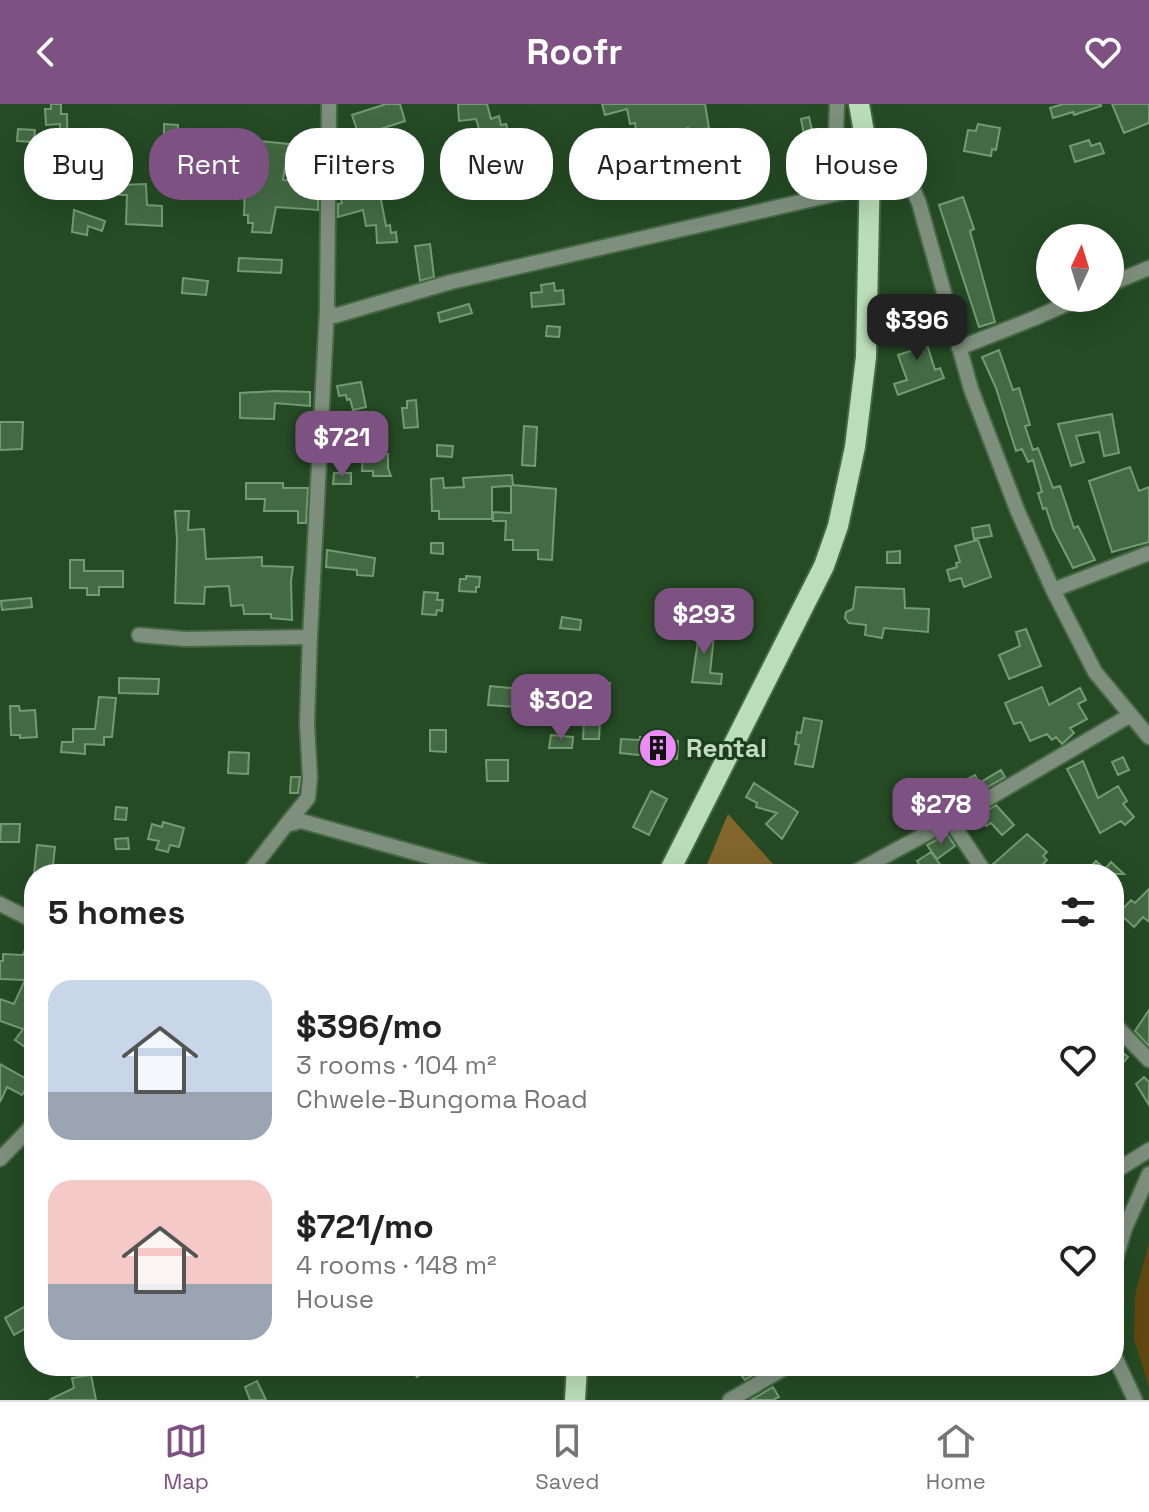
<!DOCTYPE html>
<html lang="en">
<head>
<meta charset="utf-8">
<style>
	:root { --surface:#fff; --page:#f2f2f2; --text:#222; --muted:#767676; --line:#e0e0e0; --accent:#7d5283 }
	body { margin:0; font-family:"Space Grotesk",sans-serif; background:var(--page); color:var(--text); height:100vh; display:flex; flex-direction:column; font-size:30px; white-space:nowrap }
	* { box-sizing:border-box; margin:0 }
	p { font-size:26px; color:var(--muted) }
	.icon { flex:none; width:44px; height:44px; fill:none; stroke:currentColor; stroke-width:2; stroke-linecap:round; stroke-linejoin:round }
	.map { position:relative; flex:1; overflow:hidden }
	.drawer { position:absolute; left:24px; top:760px; width:1100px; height:512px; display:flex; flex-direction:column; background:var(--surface); border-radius:32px; box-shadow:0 8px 32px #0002 }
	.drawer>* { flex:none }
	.banner { position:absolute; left:24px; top:24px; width:1102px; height:72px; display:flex; gap:16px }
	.needle { width:52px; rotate:4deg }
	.tools { position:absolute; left:1036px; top:120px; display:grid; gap:16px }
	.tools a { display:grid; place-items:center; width:88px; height:88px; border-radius:50%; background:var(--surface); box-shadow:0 8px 32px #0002; font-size:40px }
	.price { position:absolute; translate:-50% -68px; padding:0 18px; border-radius:16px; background:var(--accent); color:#fff; font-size:26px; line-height:52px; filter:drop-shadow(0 2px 4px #0008) }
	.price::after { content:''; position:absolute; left:50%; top:48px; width:24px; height:18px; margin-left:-12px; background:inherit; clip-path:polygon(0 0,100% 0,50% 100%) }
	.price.selected { background:#222; color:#fff }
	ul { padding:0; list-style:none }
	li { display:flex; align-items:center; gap:24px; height:200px; padding:0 24px }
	li span { display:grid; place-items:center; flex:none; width:224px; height:160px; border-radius:24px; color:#555 }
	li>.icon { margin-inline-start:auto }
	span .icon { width:96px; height:96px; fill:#fffc; stroke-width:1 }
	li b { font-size:34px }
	h2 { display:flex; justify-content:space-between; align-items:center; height:96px; padding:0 24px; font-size:34px }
	.tag { padding:0 28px; border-radius:32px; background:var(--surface); box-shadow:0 8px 32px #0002; font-size:28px; line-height:72px }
	.tag.selected { background:var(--accent); color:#fff }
	header { display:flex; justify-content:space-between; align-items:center; height:104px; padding:0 24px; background:var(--accent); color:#fff; font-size:36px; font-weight:600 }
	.tab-bar { display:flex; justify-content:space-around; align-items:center; height:112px; border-top:2px solid var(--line); background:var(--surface); font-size:22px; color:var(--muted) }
	.tab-bar a { display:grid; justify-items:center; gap:4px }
	.tab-bar .selected { color:var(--accent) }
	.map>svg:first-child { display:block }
	.green { fill:#614810 }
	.forest { fill:#82662c }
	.building { fill:#446a43; stroke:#739b71; stroke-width:2 }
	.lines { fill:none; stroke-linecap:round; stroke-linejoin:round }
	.minor-casing { stroke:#456744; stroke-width:18 }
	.major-casing { stroke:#456744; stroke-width:24 }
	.minor { stroke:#7e907d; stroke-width:14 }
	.major { stroke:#bbdeb8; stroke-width:20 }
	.labels { text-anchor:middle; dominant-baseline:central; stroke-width:6; stroke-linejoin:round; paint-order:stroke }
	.poi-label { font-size:26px; font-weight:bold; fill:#c5dac4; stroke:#1b3f1a; text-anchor:start }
</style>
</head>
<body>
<header><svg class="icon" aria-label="back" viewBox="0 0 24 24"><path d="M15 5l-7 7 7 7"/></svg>Roofr<svg class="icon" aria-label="heart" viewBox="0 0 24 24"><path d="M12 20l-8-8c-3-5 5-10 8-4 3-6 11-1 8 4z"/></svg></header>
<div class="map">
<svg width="1149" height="1296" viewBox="0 0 1149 1296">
	<rect width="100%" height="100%" fill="#254a24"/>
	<path class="green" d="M1149 1139V1284L1134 1235 1135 1191Z"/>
	<path class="forest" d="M728 710 782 770H703Z"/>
	<path class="building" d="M51 0H61V10H67L68 56 58 55 60 20 46 21 45 5H51Z
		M386 0H400L405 17 359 32 352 11Z
		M458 0H487L491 15 499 12 501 21 506 20 511 38 485 45 476 15 459 17Z
		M602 0H705L709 24 689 28 688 24 658 37 664 62 655 66V70L646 72 643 60H640L635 19 630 20 627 5 605 11Z
		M1063 0H1101V2L1074 11 1073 8 1053 14 1050 4Z
		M1112 0H1149V19L1124 29Z
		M809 13 814 35 822 34 828 65 805 70 799 37 805 36 801 15Z
		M164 20 178 21V31H202V56H195V61H176V51H164Z
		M978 20 1000 24 996 46 992 45 991 52 964 47 968 26 976 27Z
		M18 25 35 26 34 38 17 37Z
		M230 34 289 40 283 76 318 80V106L276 103 271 129 252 128 253 119H248V111H244L245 82H240L238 45 230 44Z
		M1089 36 1091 42 1100 39 1104 49 1075 58 1070 42Z
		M754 42 763 68 746 73 740 47Z
		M611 51 615 74 590 79 587 63 595 62 594 54Z
		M371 58 378 80 386 122 390 121 391 129 396 128 397 138 377 139 376 121 366 122 363 106 338 113V100L342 99 338 87V69Z
		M146 80 147 101 162 102V122L126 120 127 91H120L119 81Z
		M963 93 974 125 970 127 995 218 979 223 939 101Z
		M74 106 105 117 102 127 88 122 87 131 72 128Z
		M430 140 434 173 420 177 415 142Z
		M239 154 282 156 281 169 238 167Z
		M183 174 208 177 206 191 182 189Z
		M554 179 555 187 563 186 564 200 532 203 531 189 542 188 541 181Z
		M469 200 472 209 440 218 438 209Z
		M919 215 935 266 940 264 944 274 898 291 894 280 907 276 898 251 914 246 906 219Z
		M547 222 560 223 559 233 546 232Z
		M999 246 1013 286 1019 284 1030 321 1025 322 1033 346 1038 344 1053 384 1060 382 1074 424 1078 422 1095 456 1073 464 1053 425 1046 404 1043 405 1038 389 1042 388 1033 356 1028 358 1022 345 1016 347 996 284 982 253Z
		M361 278 366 303 353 306 350 295 347 296 346 291 339 292 337 282Z
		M275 287 310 288V302L275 299 274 315 240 314V289Z
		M416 296 418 323 404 324 402 304H407V297Z
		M1112 310 1119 349 1104 352 1099 328 1076 332 1084 358 1071 362 1058 320Z
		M0 318H23L22 345 0 346Z
		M341 321 368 324V327H371L372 349 388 350V364L391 372H373V367H362L363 346 339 347Z
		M524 322 537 323 535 362 522 361Z
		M437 341 453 342 452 353 437 352Z
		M1130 363 1139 387 1149 383V438L1112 448 1089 377Z
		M334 369H351V380H333Z
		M512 371 513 381 556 385 552 456 538 455V446H513V436H505L506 417H493V408L511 409V382L492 383V415H439V407H432L431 375 443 374 444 384 464 383 463 374Z
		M246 379H283V384H308L306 419H298V407H264L265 395H246Z
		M175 407H189L188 426 204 425 206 455 262 453V462L293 463 291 477 292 516 271 514V510H244L243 501 231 502 229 482 205 483 204 500 175 499 177 436Z
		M989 421 992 432 974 435 972 424Z
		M978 436 991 473 964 483 961 474 950 477 947 466 957 463 956 459 960 458 955 442Z
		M431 439H443V450L431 449Z
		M327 446 375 454 373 472 357 471V466L326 463Z
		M900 447V459H887V448Z
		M70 456H84V467H123V483H99V491H87V484H70Z
		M466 472 480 473 479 483H476V488L459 487 460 475H466Z
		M856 483 904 485 905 504 929 505 928 528 884 524 882 534 865 531 866 521 849 519 845 514 846 508 853 505Z
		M424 488 438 489 437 496H443L442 507 437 506 436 511 422 510Z
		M31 494 32 503 2 506 1 497Z
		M562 513 581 516 580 526 560 524Z
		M701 521 715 523 710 569 722 570 721 580 692 578 698 537 689 534 692 524 700 526Z
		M1026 525 1041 562 1009 575 999 551 1020 542 1016 528Z
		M119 574 159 575 158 590 119 589Z
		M598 579H610L609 593H597Z
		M490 582 519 585 517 603 488 601Z
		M1042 583 1049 601 1080 584 1086 596 1078 600 1087 615 1070 624 1074 629 1062 640 1056 633 1052 636 1047 630 1030 637 1021 618 1014 620 1005 599Z
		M99 593 116 594 112 633H104V641L85 640V650L61 648 62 638H73V625H95Z
		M10 602H19L20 607 35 606 37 633 20 634V631H11Z
		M804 614 822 617 813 663 795 660 799 641 795 640 797 628 801 629Z
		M584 616 600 617 599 635H583Z
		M430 626H446V648L430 647Z
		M648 630 670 632 669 636 678 637 677 655 620 649 621 635 640 636V633H648Z
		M551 631 573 633 572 644H549Z
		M229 648 249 649 248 670 228 669Z
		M1123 653 1129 666 1118 671 1112 658Z
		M486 656H508V677H487Z
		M1083 657 1098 694 1118 682 1127 697 1123 700 1134 713 1125 721 1121 717 1100 729 1067 665Z
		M1001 666 1005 673 920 722 919 719 912 723 904 710 938 691 939 685 946 686 975 671 979 679Z
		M291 673H300L298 689H290Z
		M754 679 798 708 782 735 766 720 777 709 756 703 757 699 746 693Z
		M651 687 667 695 649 731 633 723Z
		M996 701 1014 721 1002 731 991 719 986 722 980 711Z
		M116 703 127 704 126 716 115 715Z
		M163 718 184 724 179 743 170 741 168 748 156 745 159 737 148 735 152 720 162 723Z
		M1 720H20L19 738H0Z
		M947 730 955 742 937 755 927 741Z
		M1027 730 1047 748 1043 752 1047 756 1034 770H996L992 761Z
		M128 734 129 745H116L115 735Z
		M37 741 55 743 52 770H34Z
		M931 748 947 770H926L917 757Z
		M1096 757 1105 765 1111 758 1124 770H1084Z
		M1149 785V818L1143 813 1134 823 1119 809 1131 796 1135 799Z
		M33 827 34 848 29 861 32 862 34 857V882L28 895 34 899V936L28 945 15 936 23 925 0 917V895L14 900 25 876 0 875V857H3V850L23 851Z
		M1149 906V942L1135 927Z
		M1119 946 1128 953 1114 970V951Z
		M0 960 30 977 22 991 7 983 0 998Z
		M1144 973 1149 978V1001L1136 980Z
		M31 1199 34 1205V1220L14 1231 5 1214Z
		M409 1262H433L417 1273Z
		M734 1262H755L759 1267 745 1276Z
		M91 1271 96 1296H49L74 1284 72 1274Z
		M257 1277 266 1296H250L245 1283Z
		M773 1283 779 1293 773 1296H751Z"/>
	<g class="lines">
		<g class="minor-casing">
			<path id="minor" d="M329 0 327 205 334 212 451 178 844 88 870 62C905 66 905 66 919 99L971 285 1018 408 1053 486 1095 568 1149 633
				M837 0 836 27 844 88
				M1110 180 1149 164
				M959 244 1035 214 1080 194
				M1053 486 1149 449
				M139 531 186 535 310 533
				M286 721 308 694 310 674 307 619 310 533 327 205
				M248 770 286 721 301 717 492 770
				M852 770 955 714
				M986 770 956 725 955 714 1129 612
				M0 800 34 817
				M1114 920 1149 956
				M0 1055 34 1020
				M1114 1068 1149 1046
				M1114 1160 1125 1124 1149 1070
				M1114 1251 1135 1296
				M730 1296 788 1262"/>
		</g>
		<g class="major-casing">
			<path id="major" d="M668 770 824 462 838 422 855 343 866 253 870 62 859 0
				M575 1296 577 1262"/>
		</g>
		<use href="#minor" class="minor"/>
		<use href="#major" class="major"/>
	</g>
	<defs>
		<g id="building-disc" transform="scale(2)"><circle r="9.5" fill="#ed8cf9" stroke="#1b3f1a"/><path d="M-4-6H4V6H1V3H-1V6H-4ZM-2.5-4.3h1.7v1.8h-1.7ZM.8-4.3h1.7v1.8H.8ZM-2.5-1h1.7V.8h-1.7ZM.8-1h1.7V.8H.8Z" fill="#111"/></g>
	</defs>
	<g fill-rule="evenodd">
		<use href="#building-disc" x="658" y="644"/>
	</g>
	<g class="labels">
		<g class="poi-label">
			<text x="686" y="644">Rental</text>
		</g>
	</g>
</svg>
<div class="tools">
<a><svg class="needle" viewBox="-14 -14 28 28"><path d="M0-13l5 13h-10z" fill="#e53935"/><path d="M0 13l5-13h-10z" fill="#767676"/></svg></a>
</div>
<b class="price selected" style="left:917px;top:258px">$396</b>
<b class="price" style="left:342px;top:375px">$721</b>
<b class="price" style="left:704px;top:552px">$293</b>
<b class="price" style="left:561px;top:638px">$302</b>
<b class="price" style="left:941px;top:742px">$278</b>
<div class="banner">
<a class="tag">Buy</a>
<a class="tag selected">Rent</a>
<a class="tag">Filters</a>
<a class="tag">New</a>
<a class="tag">Apartment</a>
<a class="tag">House</a>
</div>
<section class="drawer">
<h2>5 homes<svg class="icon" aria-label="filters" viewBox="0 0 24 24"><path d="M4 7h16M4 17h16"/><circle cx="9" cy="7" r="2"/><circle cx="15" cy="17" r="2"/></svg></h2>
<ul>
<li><span style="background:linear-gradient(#c9d6e8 70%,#9aa5b1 0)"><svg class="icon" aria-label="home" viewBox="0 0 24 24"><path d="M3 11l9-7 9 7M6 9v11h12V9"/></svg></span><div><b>$396/mo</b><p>3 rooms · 104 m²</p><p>Chwele-Bungoma Road</p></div><svg class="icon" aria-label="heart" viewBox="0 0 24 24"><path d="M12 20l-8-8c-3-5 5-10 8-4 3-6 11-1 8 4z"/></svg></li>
<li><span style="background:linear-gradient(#f6c9c9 65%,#9aa5b1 0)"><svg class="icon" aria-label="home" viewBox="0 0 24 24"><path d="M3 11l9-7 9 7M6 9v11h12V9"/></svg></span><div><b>$721/mo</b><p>4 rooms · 148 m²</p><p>House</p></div><svg class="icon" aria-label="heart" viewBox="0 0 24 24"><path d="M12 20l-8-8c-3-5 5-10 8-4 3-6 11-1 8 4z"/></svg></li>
</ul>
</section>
</div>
<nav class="tab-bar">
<a class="selected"><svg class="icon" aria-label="map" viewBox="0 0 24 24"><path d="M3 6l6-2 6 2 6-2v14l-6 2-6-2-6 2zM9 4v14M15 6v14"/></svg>Map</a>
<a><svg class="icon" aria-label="saved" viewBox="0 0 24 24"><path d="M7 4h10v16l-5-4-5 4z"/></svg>Saved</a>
<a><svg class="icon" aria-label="home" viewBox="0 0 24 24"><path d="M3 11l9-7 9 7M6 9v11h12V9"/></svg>Home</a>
</nav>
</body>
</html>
